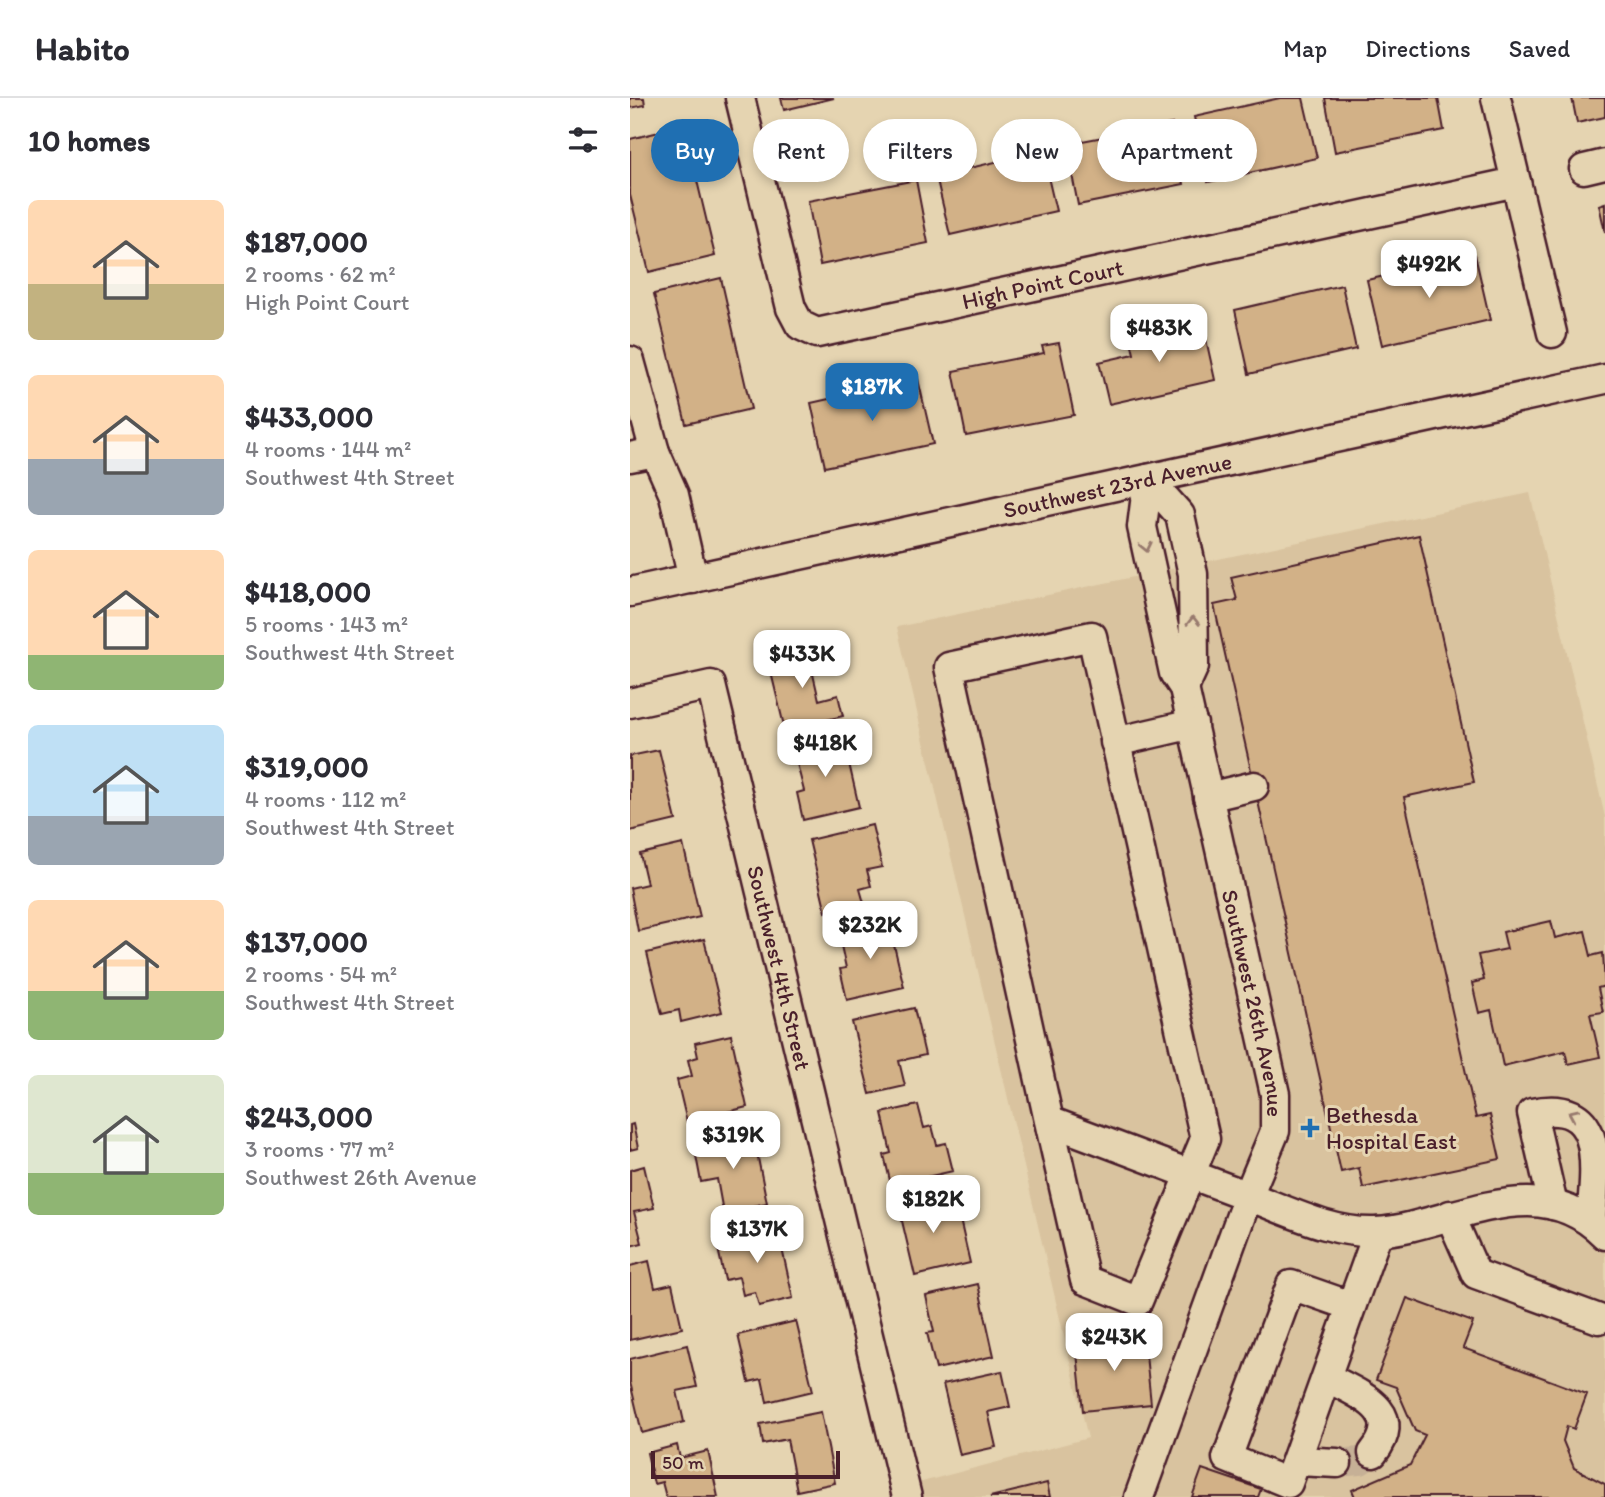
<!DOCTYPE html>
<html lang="en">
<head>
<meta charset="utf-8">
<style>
	:root { --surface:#fff; --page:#f7f7f7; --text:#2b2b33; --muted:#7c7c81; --line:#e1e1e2; --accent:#1f6fb2 }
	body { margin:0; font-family:Itim,sans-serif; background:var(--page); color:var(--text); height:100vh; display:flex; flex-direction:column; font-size:26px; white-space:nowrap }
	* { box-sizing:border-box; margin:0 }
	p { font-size:23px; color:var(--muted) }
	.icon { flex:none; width:38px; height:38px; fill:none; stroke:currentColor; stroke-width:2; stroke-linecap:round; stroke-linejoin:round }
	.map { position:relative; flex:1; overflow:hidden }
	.details { display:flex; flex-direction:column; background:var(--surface); width:630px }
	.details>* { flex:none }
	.guide { position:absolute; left:21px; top:21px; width:665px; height:63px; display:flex; gap:14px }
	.scale { position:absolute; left:21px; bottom:18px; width:189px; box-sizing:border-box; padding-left:7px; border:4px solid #4a1f2b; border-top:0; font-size:19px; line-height:24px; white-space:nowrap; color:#4a1f2b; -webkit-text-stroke:5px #e5d4b1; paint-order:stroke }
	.price { position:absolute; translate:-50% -60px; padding:0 16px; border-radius:14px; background:#fff; color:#222; font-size:23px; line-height:46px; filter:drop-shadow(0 2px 4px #0008) }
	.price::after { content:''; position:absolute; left:50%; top:42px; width:21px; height:16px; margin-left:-10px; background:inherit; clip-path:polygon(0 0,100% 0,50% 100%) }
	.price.selected { background:var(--accent); color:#fff }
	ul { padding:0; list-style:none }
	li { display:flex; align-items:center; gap:21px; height:175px; padding:0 28px }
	li span { display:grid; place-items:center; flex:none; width:196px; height:140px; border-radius:10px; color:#555 }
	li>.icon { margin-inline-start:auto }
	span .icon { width:84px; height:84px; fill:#fffc; stroke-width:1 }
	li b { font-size:30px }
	h2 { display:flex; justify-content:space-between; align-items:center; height:84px; padding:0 28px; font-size:30px }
	.pill { padding:0 24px; border-radius:32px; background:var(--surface); box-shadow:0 4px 10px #0003; font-size:24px; line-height:63px }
	.pill.selected { background:var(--accent); color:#fff }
	header { display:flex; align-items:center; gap:42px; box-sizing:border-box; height:98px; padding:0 35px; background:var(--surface); border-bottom:2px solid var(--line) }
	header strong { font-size:33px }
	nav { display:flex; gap:38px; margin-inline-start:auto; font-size:24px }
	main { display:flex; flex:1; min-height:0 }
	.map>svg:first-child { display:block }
	.built { fill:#d9c39f }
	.building { fill:#d2b187; stroke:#4a1f2b; stroke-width:2 }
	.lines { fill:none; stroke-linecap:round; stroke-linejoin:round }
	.minor-tunnel { stroke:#c6b096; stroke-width:28; stroke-dasharray:28 14; stroke-linecap:butt }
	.minor-casing { stroke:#4a1f2b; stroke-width:33 }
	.minor { stroke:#e5d4b1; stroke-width:28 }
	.oneway { stroke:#987a6e }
	.poi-dot { fill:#1f6fb2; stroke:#e5d4b1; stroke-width:2.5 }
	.labels { text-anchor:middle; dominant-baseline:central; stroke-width:6; stroke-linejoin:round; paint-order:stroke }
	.street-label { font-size:23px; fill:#4a1f2b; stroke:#e5d4b1 }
	.poi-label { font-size:23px; fill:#4a1f2b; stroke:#e5d4b1; text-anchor:start }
</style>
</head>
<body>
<header>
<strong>Habito</strong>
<nav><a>Map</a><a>Directions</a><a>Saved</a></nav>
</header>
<main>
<section class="details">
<h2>10 homes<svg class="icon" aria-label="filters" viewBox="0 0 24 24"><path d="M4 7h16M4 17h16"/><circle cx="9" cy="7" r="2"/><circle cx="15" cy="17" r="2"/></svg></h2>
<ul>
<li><span style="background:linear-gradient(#ffd9b3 60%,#c2b280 0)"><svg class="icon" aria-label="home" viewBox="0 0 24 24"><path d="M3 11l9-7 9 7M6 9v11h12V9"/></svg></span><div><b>$187,000</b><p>2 rooms · 62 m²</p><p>High Point Court</p></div></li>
<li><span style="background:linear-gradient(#ffd9b3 60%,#9aa5b1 0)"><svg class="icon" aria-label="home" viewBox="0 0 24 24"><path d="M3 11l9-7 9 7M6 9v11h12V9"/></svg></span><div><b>$433,000</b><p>4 rooms · 144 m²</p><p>Southwest 4th Street</p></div></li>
<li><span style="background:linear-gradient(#ffd9b3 75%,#8fb573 0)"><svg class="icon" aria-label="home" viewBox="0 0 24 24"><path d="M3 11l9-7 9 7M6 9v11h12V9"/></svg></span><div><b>$418,000</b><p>5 rooms · 143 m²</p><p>Southwest 4th Street</p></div></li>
<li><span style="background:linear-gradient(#bfe0f5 65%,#9aa5b1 0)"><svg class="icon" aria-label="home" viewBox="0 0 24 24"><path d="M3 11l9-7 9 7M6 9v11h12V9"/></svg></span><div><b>$319,000</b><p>4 rooms · 112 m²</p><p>Southwest 4th Street</p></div></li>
<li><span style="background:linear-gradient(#ffd9b3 65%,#8fb573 0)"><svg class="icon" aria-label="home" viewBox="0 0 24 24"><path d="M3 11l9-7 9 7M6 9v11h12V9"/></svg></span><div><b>$137,000</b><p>2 rooms · 54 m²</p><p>Southwest 4th Street</p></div></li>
<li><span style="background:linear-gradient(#dfe7d0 70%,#8fb573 0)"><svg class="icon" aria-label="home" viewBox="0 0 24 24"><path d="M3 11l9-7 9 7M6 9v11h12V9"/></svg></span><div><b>$243,000</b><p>3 rooms · 77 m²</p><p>Southwest 26th Avenue</p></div></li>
</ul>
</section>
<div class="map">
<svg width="975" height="1399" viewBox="0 0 975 1399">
	<rect width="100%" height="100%" fill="#e5d4b1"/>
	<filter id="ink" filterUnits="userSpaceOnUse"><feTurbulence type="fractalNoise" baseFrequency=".0143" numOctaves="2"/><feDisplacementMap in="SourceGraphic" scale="14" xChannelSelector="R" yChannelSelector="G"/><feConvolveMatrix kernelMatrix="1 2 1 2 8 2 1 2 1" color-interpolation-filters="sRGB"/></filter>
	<g filter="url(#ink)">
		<path class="built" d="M900 395 975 719V1399H291L288 1385 458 1340 267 529Z"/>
		<path class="building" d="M0 0H14L15 7 0 10Z
			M151 0H204L154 12Z
			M650 0H673L687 60 578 84 564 19Z
			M695 0H808L814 32 705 54Z
			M942 0H975V19L947 25Z
			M542 26 554 86 448 107 436 46Z
			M54 28 85 158 19 174 0 97V41Z
			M412 53 426 113 320 137 306 78Z
			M286 82 298 145 190 167 178 103Z
			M975 105V134L969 107Z
			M845 157 860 222 752 247 737 182Z
			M91 180 121 311 56 326 24 196Z
			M712 187 726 251 619 276 605 212Z
			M572 223 585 282 479 306 469 264 504 256 500 239Z
			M429 245 444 317 336 338 323 273 414 255 412 248Z
			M288 281 303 346 195 369 181 305Z
			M789 437 844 684 774 699 846 1020 860 1017 870 1061 733 1090 729 1070 711 1074 584 507 607 502 601 479Z
			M190 550 195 569 182 572 189 602 208 597 213 618 155 632 138 562Z
			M213 639 229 709 173 722 167 695 174 693 163 650Z
			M29 652 46 722 0 733V658Z
			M242 727 252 769 237 772 241 788 230 791 234 805 196 814 179 742Z
			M53 746 70 819 8 833 0 790 17 786 10 756Z
			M258 822 274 889 217 902 210 871 216 870 208 834Z
			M921 823 925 840 955 833 961 858 973 855 975 888 968 890 973 914 960 916 970 959 938 966 935 953 873 968 861 912 849 915 842 885 854 882 848 857 877 851 873 834Z
			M74 841 92 914 51 924 49 912 32 916 17 855Z
			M284 910 295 957 269 963 275 988 240 996 222 924Z
			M101 937 117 1009 57 1024 47 982 62 978 58 962 68 959 65 945Z
			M288 1007 294 1030 302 1028 307 1047 316 1045 323 1073 261 1087 254 1057 261 1055 252 1015Z
			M3 1026 8 1050 0 1052V1027Z
			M123 1035 137 1105 93 1114 87 1081 71 1084 64 1047Z
			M14 1068 24 1110 4 1114 12 1145 0 1148V1072Z
			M306 1097 309 1108 326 1104 340 1165 285 1178 268 1106Z
			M147 1128 163 1200 129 1208 125 1194 113 1197 109 1179 95 1182 86 1142Z
			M19 1163 25 1190 42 1186 52 1230 0 1242V1168Z
			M348 1186 364 1258 306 1271 297 1235 304 1234 296 1198Z
			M777 1200 843 1224 833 1250 957 1296 944 1331 937 1328 933 1343 944 1370 975 1386V1399H725L722 1392 780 1367 795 1337 785 1333 766 1289 746 1282Z
			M166 1223 183 1293 137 1304 132 1281 119 1284 108 1237Z
			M514 1237 521 1306 453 1313 446 1245Z
			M57 1247 67 1289 47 1293 54 1324 12 1335 0 1284V1261Z
			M372 1273 380 1309 358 1314 366 1349 330 1357 313 1286Z
			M191 1314 205 1385 167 1393 157 1341 133 1346 130 1326Z
			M47 1347 50 1360 78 1353 88 1399H36L32 1384 24 1386 17 1355Z
			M572 1371 631 1391 628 1399H562Z
			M417 1385 420 1399H360Z"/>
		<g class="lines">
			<path class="minor-tunnel" d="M707 1365 730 1363 743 1355"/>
			<g class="minor-casing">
				<g id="minor">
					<path id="s1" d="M110 0 161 210 170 227 187 235 886 84"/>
					<path d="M866 0 922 235"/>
					<path d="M954 71 975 66"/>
					<path d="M0 263 25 354 44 397 63 481"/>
					<path d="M0 359 25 354"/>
					<path id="s2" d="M518 381 512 429 544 575 554 590 645 996V1033L618 1098C658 1113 703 1136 746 1134 822 1129 907 1067 975 1137"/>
					<path d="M518 381 550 417 563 476 564 568 554 590"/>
					<path id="s3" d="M0 494 975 281"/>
					<path id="s4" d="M0 605 81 587 277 1399"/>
					<path d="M485 644 563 626"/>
					<path d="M578 699 624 688"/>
					<path d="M419 1023 455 1182 508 1203 575 1041 462 538 319 569 419 1023 618 1098 509 1399"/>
					<path d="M923 1107 902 1015C975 1000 966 1065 961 1122"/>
					<path d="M820 1117 846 1176 969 1221"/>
					<path d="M721 1208 661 1187 597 1360 658 1385 748 1134"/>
					<path d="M698 1280C728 1296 777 1313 743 1355"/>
					<path d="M667 1363 707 1365"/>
				</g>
			</g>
			<use href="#minor" class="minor"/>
		</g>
		<defs><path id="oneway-chevron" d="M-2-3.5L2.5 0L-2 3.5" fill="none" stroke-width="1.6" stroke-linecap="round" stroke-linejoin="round" transform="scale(1.75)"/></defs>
		<g class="oneway">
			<use href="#oneway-chevron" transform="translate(516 449) rotate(78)"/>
			<use href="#oneway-chevron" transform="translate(563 523) rotate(-90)"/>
			<use href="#oneway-chevron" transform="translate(943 1016) rotate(-156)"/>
		</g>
	</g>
	<path class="poi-dot" d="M676.5 1019.5h7v7h7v7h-7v7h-7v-7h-7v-7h7z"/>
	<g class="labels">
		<g class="street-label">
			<text stroke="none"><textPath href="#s1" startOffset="485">High Point Court</textPath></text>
			<text stroke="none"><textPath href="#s3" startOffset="499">Southwest 23rd Avenue</textPath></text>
			<text stroke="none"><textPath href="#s4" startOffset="374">Southwest 4th Street</textPath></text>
			<text stroke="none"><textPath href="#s2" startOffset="539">Southwest 26th Avenue</textPath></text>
		</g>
		<g class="poi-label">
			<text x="696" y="1017">Bethesda<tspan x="696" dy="26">Hospital East</tspan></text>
		</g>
	</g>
</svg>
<div class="scale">50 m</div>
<b class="price" style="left:799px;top:202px">$492K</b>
<b class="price" style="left:529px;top:266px">$483K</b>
<b class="price selected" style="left:242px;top:325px">$187K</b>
<b class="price" style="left:172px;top:592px">$433K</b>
<b class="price" style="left:195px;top:681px">$418K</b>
<b class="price" style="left:240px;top:863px">$232K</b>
<b class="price" style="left:103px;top:1073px">$319K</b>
<b class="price" style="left:303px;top:1137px">$182K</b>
<b class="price" style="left:127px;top:1167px">$137K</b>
<b class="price" style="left:484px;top:1275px">$243K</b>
<div class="guide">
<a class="pill selected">Buy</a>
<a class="pill">Rent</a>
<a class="pill">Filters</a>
<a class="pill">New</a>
<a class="pill">Apartment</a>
</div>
</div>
</main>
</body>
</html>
